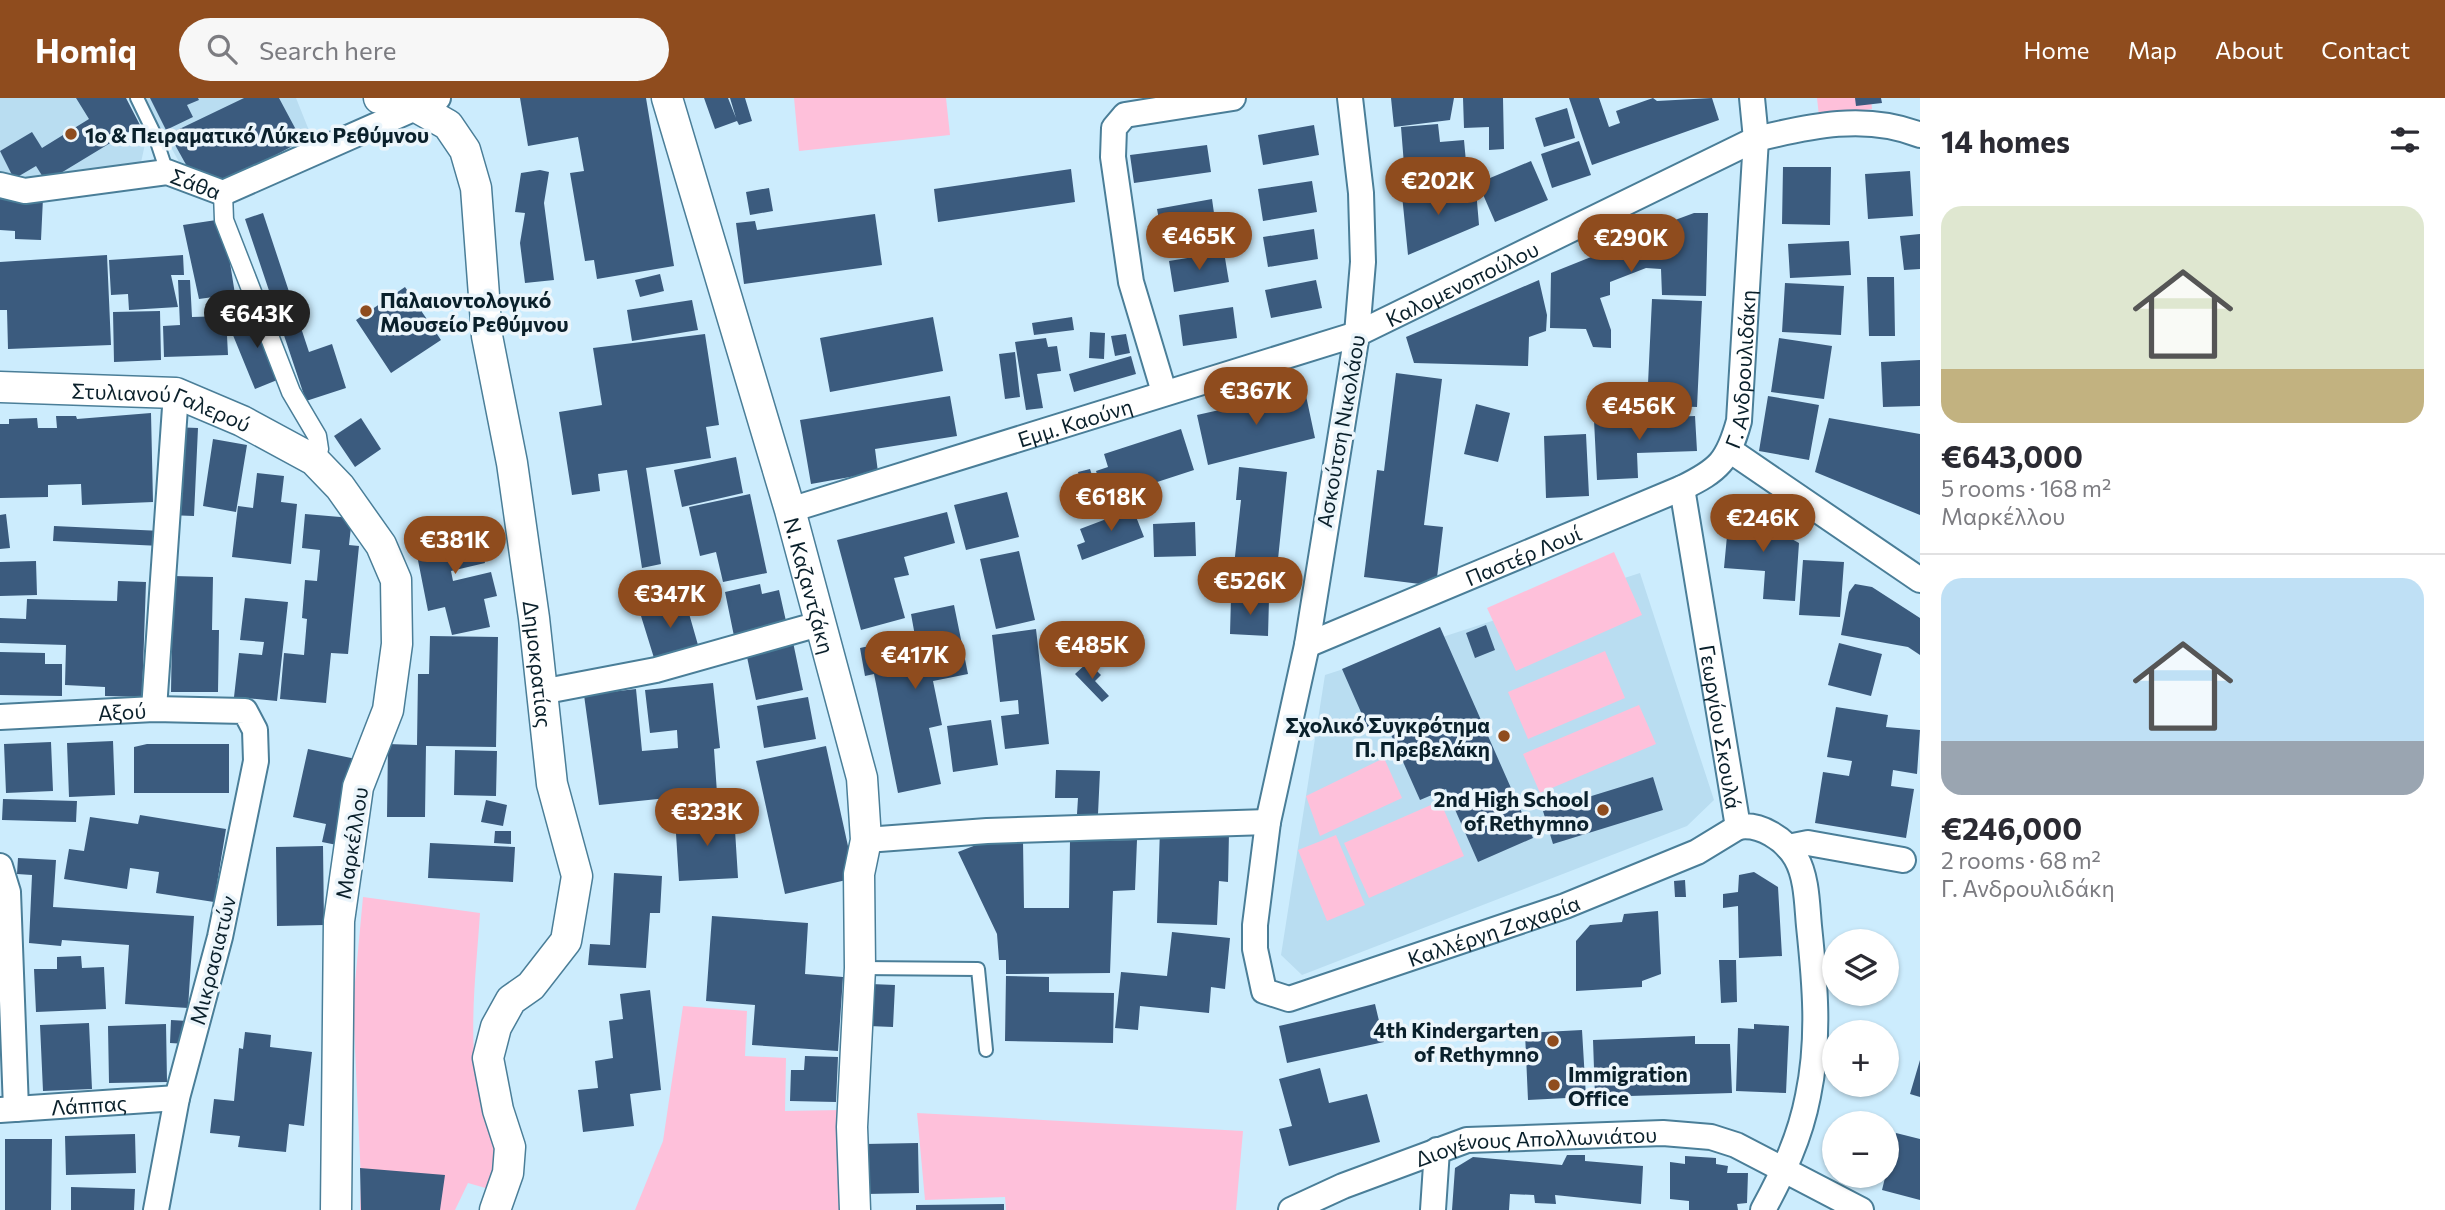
<!DOCTYPE html>
<html lang="en">
<head>
<meta charset="utf-8">
<style>
	:root { --surface:#fff; --page:#f7f7f7; --text:#2b2b33; --muted:#7c7c81; --line:#e1e1e2; --accent:#8f4c1e }
	body { margin:0; font-family:Commissioner,sans-serif; background:var(--page); color:var(--text); height:100vh; display:flex; flex-direction:column; font-size:26px; white-space:nowrap }
	* { box-sizing:border-box; margin:0 }
	p { font-size:23px; color:var(--muted) }
	.icon { flex:none; width:38px; height:38px; fill:none; stroke:currentColor; stroke-width:2; stroke-linecap:round; stroke-linejoin:round }
	.map { position:relative; flex:1; overflow:hidden }
	.side { display:flex; flex-direction:column; background:var(--surface); width:525px }
	.side>* { flex:none }
	.fabs { position:absolute; left:1822px; top:831px; display:grid; gap:14px }
	.fabs a { display:grid; place-items:center; width:77px; height:77px; border-radius:50%; background:var(--surface); box-shadow:0 2px 5px #0004; font-size:35px }
	.price { position:absolute; translate:-50% -60px; padding:0 16px; border-radius:24px; background:var(--accent); color:#fff; font-size:23px; line-height:46px; filter:drop-shadow(0 2px 4px #0008) }
	.price::after { content:''; position:absolute; left:50%; top:42px; width:21px; height:16px; margin-left:-10px; background:inherit; clip-path:polygon(0 0,100% 0,50% 100%) }
	.price.on { background:#222; color:#fff }
	ul { padding:0; list-style:none }
	li { display:grid; align-content:center; gap:14px; height:371px; padding:0 21px }
	li+li { border-top:2px solid var(--line) }
	li span { display:grid; place-items:center; height:217px; border-radius:21px; color:#555 }
	li>.icon { margin-inline-start:auto }
	span .icon { width:126px; height:126px; fill:#fffc; stroke-width:1 }
	li b { font-size:30px }
	h2 { display:flex; justify-content:space-between; align-items:center; height:84px; padding:0 21px; font-size:30px }
	header { display:flex; align-items:center; gap:42px; box-sizing:border-box; height:98px; padding:0 35px; background:var(--accent); color:#fff }
	header strong { font-size:33px }
	nav { display:flex; gap:38px; margin-inline-start:auto; font-size:24px }
	.search { width:490px; height:63px; background:var(--page); display:flex; align-items:center; gap:18px; box-sizing:border-box; padding:0 24px; border-radius:38px; color:var(--muted); font-size:26px }
	main { display:flex; flex:1; min-height:0 }
	.map>svg:first-child { display:block }
	.built { fill:#b9ddf1 }
	.green { fill:#fec0da }
	.building { fill:#3b5b7e }
	.lines { fill:none; stroke-linecap:round; stroke-linejoin:round }
	.service-casing { stroke:#4a7e98; stroke-width:16 }
	.pedestrian-casing { stroke:#4a7e98; stroke-width:21 }
	.minor-casing { stroke:#4a7e98; stroke-width:28 }
	.tertiary-casing { stroke:#4a7e98; stroke-width:33 }
	.service { stroke:#fff; stroke-width:12 }
	.pedestrian { stroke:#fff; stroke-width:18 }
	.minor { stroke:#fff; stroke-width:24 }
	.tertiary { stroke:#fff; stroke-width:30 }
	.poi-dot { fill:#8f4c1e; stroke:#ebf5fb; stroke-width:2.5 }
	.labels { text-anchor:middle; dominant-baseline:central; stroke-width:7; stroke-linejoin:round; paint-order:stroke }
	.poi-label { font-size:21px; font-weight:bold; fill:#0a202b; stroke:#ebf5fb; text-anchor:start }
	.street-label { font-size:21px; fill:#0a202b; stroke:#ebf5fb }
</style>
</head>
<body>
<header>
<strong>Homiq</strong>
<div class="search"><svg class="icon" aria-label="search" viewBox="0 0 24 24"><circle cx="10" cy="10" r="6"/><path d="M15 15l6 6"/></svg>Search here</div>
<nav><a>Home</a><a>Map</a><a>About</a><a>Contact</a></nav>
</header>
<main>
<div class="map">
<svg width="1920" height="1112" viewBox="0 0 1920 1112">
	<rect width="100%" height="100%" fill="#ccecfd"/>
	<path class="built" d="M0 0H126L145 46 140 69 26 90 0 82Z
		M144 0H296L314 45 224 90 184 73Z
		M1640 475 1714 702 1687 728 1302 877 1281 857 1325 577Z"/>
	<path class="green" d="M794 0H946L950 37 799 53Z
		M1817 0H1871L1872 11 1819 18Z
		M1614 454 1642 517 1516 573 1487 510Z
		M1605 553 1625 600 1528 641 1508 594Z
		M1639 607 1656 646 1540 695 1523 656Z
		M1384 660 1402 700 1320 738 1306 698Z
		M1440 703 1464 758 1369 800 1344 745Z
		M1336 737 1365 807 1327 823 1298 752Z
		M363 799 480 815C476 878 466 947 482 1010 490 1038 506 1063 496 1093L468 1085 455 1112H360L361 1082 353 906Z
		M683 908 747 913 745 958 786 960 785 1013 842 1012 844 1112H635L663 1043Z
		M917 1015 1243 1033 1236 1112H1006L1005 1099 925 1102Z"/>
	<path class="building" d="M76 0H126L140 27 46 84 36 68 14 81 0 53 32 34 42 50 89 21Z
		M150 0H198L199 2 187 7 193 19 166 32Z
		M244 0H279L302 43 225 84 189 72 169 36Z
		M520 0H646L674 168 597 181 594 162 585 163 570 75 584 73 578 39 528 48Z
		M704 0H728L736 20 730 0H745L752 23 739 27 737 23 715 31Z
		M1391 0H1454L1450 22 1394 29Z
		M1463 0H1503L1504 51 1489 52V29L1464 30Z
		M1569 0H1599L1609 29 1620 25 1616 13 1653 0 1657 3 1712 0 1719 22 1592 67Z
		M1855 0H1881L1882 5 1856 8Z
		M1567 10 1575 40 1544 49 1535 20Z
		M1438 26 1440 44 1464 42 1468 86 1406 92 1401 29Z
		M1314 27 1319 57 1263 67 1258 37Z
		M1579 43 1591 77 1552 90 1541 56Z
		M1207 47 1211 74 1134 85 1130 57Z
		M1531 63 1548 102 1495 124 1478 85Z
		M1783 69H1831L1830 127 1782 126Z
		M1071 71 1075 104 938 124 934 91Z
		M540 72 549 74 544 105 554 182 525 185 520 145 525 115 515 114 521 75Z
		M1910 73 1913 118 1868 121 1865 76Z
		M1312 83 1317 114 1263 123 1258 91Z
		M769 90 773 113 750 117 746 94Z
		M1476 92 1479 127 1408 157 1402 97Z
		M0 98 43 100 41 142 15 141V133L0 132Z
		M1212 101 1216 129 1162 138 1157 111Z
		M263 115 309 254 332 246 346 290 306 303 245 121Z
		M1694 115H1708L1706 198 1662 197 1661 171 1646 170 1610 184V197L1600 200 1611 232V250L1593 249 1586 231 1550 230 1551 175 1601 155 1621 156V142Z
		M875 116 882 167 744 186 736 125 755 123 757 132Z
		M223 121 235 196 199 201 183 127Z
		M1314 131 1318 161 1268 169 1263 139Z
		M1920 136V171L1904 172 1900 138Z
		M1849 143 1851 177 1790 180 1788 146Z
		M1224 154 1229 184 1174 194 1169 163Z
		M107 157 111 247 8 251 7 212H0V164Z
		M183 157 184 177H171L178 209 129 212 128 196 111 197 109 162Z
		M660 176 664 193 640 199 635 182Z
		M1867 179H1894L1895 238H1869Z
		M178 182H190L192 219 226 218 228 257 164 259 163 228 180 227Z
		M1316 182 1322 210 1271 220 1265 192Z
		M1539 182 1547 217 1546 233 1529 239 1528 268 1414 265 1406 239Z
		M1785 185 1844 188 1841 237 1782 234Z
		M405 189 441 242 391 275 356 222Z
		M245 200 246 214 229 216 228 201Z
		M1652 201 1702 203 1697 309 1647 307Z
		M692 202 698 232 632 243 627 212Z
		M1233 209 1237 240 1183 248 1179 217Z
		M259 212 287 278 255 291 228 225Z
		M160 213 161 262 114 264 113 214Z
		M933 219 943 273 830 294 820 240Z
		M1072 219 1074 232 1034 237 1032 225Z
		M1090 234 1105 235 1104 261 1089 260Z
		M705 236 719 327 706 329 711 360 646 370 661 466 642 470 627 372 598 376 600 393 572 397 559 314 602 307 593 250Z
		M1126 236 1130 255 1115 258 1111 238Z
		M1046 240 1048 249 1057 248 1061 273 1037 276 1043 310 1026 312 1015 244Z
		M1779 240 1832 248 1824 301 1771 294Z
		M1015 254 1020 299 1005 301 999 256Z
		M1131 258 1136 276 1074 294 1069 276Z
		M1920 262V308L1883 309 1881 264Z
		M1396 275 1442 281 1424 427 1443 429 1436 488 1364 479 1377 372 1384 373Z
		M1305 293 1315 340 1208 367 1197 317Z
		M950 298 957 338 875 351 878 374 811 386 800 322Z
		M1768 298 1819 307 1809 362 1759 353Z
		M1476 306 1510 315 1498 364 1464 356Z
		M151 315 153 404 82 407 81 386 48 387V399L0 400V326H9V321L37 320 38 330H57L56 318H76L77 321Z
		M1695 318 1697 353 1637 355 1638 380 1597 382 1594 322Z
		M361 320 381 351 355 369 334 338Z
		M1829 320 1920 336V417L1815 374Z
		M172 329 198 330 194 418 168 417Z
		M1181 331 1194 372 1105 401 1096 373 1108 369 1104 356Z
		M1586 336 1589 398 1546 400 1544 338Z
		M213 341 247 347 236 414 203 408Z
		M736 359 743 395 682 409 674 372Z
		M1239 369 1287 374 1274 500 1231 496 1241 402H1236Z
		M1090 371 1094 383 1081 387 1078 374Z
		M257 375 284 378 281 404 297 406 291 466 232 459 238 408 253 410Z
		M1007 394 1019 439 966 452 954 407Z
		M750 396 767 475 723 484 716 454 700 458 689 409Z
		M1131 406 1144 439 1082 462 1077 447 1085 444 1080 431 1109 420 1107 414Z
		M1730 406 1799 445 1795 503 1763 501 1765 473 1724 470Z
		M947 414 955 445 904 459 909 477 894 480 905 520 861 532 837 442Z
		M6 416 10 450 0 451V417Z
		M305 416 352 420 349 447 359 448 348 556 331 555 326 605 280 601 284 555 304 557 307 521 302 520 305 482 317 483 320 452 302 450Z
		M475 423 485 465 451 473 453 483 491 474 497 498 484 501 490 529 452 537 445 509 428 513 413 437Z
		M1195 424 1196 458 1154 459 1153 426Z
		M54 428 162 433 161 448 53 443Z
		M1019 453 1035 522 996 531 980 461Z
		M1803 462 1844 464 1840 519 1799 517Z
		M36 463 37 497 0 498V464Z
		M173 478 213 479 212 532H219L218 594H171Z
		M118 483 146 484 142 599 105 598V589L65 587 66 547 0 545V520L26 521 27 501 117 503Z
		M760 486 762 496 779 492 788 532 735 543 725 494Z
		M1855 486 1872 489 1920 520V557L1908 549 1841 537 1849 494Z
		M1231 499 1269 501 1268 538 1230 536Z
		M245 500 288 504 277 603 234 599 239 555 262 557 264 544 240 542Z
		M686 505 698 547 654 560 641 518Z
		M954 507 968 576 933 583 942 627 929 630 941 686 898 695 874 576 865 578 860 550 915 538 911 516Z
		M1486 527 1495 552 1475 560 1466 535Z
		M1440 529 1533 740 1478 764 1446 691 1420 702 1388 630 1371 637 1342 571Z
		M1036 531 1049 646 1005 651 1001 618 1019 616 1018 602 1000 604 992 537Z
		M430 538 498 539 496 649 426 648 425 719H387L388 646 417 647 418 576H429Z
		M793 544 803 592 756 602 746 554Z
		M1839 545 1882 556 1871 598 1828 587Z
		M0 554 45 555V566H62V598L0 597Z
		M1088 564 1101 577 1095 583 1109 598 1102 604 1075 576Z
		M713 585 720 650 714 651 717 695 599 707 584 597 636 591 642 653 678 650 677 632 650 635 645 592Z
		M808 599 816 641 764 650 757 608Z
		M1836 609 1888 617 1886 629 1920 632 1917 676 1893 672 1891 688 1914 691 1906 740 1815 725 1823 674 1849 678 1852 663 1827 659Z
		M991 622 998 667 953 674 947 628Z
		M113 643 115 697 69 699 67 645Z
		M51 644 53 693 6 695 4 646Z
		M147 646H229V695H134V649Z
		M826 648 855 780 785 796 756 663Z
		M308 651 356 661 337 747 322 744 326 726 293 719Z
		M455 652 497 653 496 698 454 697Z
		M1056 672 1100 673 1098 716H1077L1078 700H1055Z
		M1653 679 1663 712 1553 746 1543 713Z
		M3 701 77 703 76 724 2 722Z
		M486 702 507 707 503 728 481 724Z
		M734 716 738 780 679 783 675 720Z
		M140 717 226 731 214 804 156 795 159 774 130 770 127 791 64 781 69 751 84 753 90 719 138 726Z
		M1160 731 1229 734 1228 784 1219 783 1217 827 1157 825Z
		M495 733H511V746L494 745Z
		M989 742H1023L1024 810H1069L1070 743 1137 742 1135 792 1113 793 1110 875 1006 876V862H999L997 836 958 754Z
		M430 745 515 749 513 784 428 780Z
		M323 748 324 827 277 828 276 749Z
		M18 760 56 762 53 809 194 818 188 910 125 906 129 847 62 842 61 848 29 845 32 777 17 776Z
		M1754 774 1778 789 1782 858 1739 860 1738 808 1723 810V796L1738 794 1739 777Z
		M614 775 662 778 660 815H650L646 870 588 867 590 846 610 847Z
		M1685 782 1686 799H1675L1674 783Z
		M1658 813 1661 876 1642 883V889L1576 893V843L1590 827 1622 824 1624 816Z
		M712 818 808 825 805 876 843 879 838 953 752 947 755 907 706 903Z
		M1172 834 1230 840 1225 891 1211 889 1209 915 1140 908 1138 932 1115 930 1121 874 1167 878Z
		M81 858 82 870 104 869 106 911 36 914 34 871H57V859Z
		M1719 862H1736L1737 904 1721 905Z
		M1006 878 1049 879V894L1114 895 1113 945 1005 943Z
		M871 886 895 887 893 929 869 928Z
		M650 892 661 992 630 996 634 1028 583 1034 578 992 598 990 595 963 613 960 609 923 623 921 620 896Z
		M1375 906 1384 944 1287 965 1279 928Z
		M171 922 188 923 187 946 170 945Z
		M89 925 92 991 43 993 40 927Z
		M166 926 167 984 109 985 108 928Z
		M1754 926 1789 928 1786 995 1736 993 1738 930 1754 931Z
		M1582 932 1586 999 1528 1002 1525 935Z
		M245 934 271 937 270 949 312 954 304 1028 289 1026 286 1054 238 1049 240 1038 210 1035 214 1001 234 1003 239 950 243 951Z
		M1695 938V946H1730L1732 995 1595 999 1593 942Z
		M805 958 838 959 836 1004 790 1003 791 972H804Z
		M1920 962V999L1910 996Z
		M1320 970 1329 1005 1367 996 1380 1044 1289 1068 1279 1031 1292 1028 1279 981Z
		M1896 1035 1920 1041V1102L1882 1092Z
		M135 1036 136 1075 66 1077 65 1038Z
		M5 1041H52L51 1112H5Z
		M918 1045 919 1095 866 1096 865 1046Z
		M1567 1057H1585V1063L1643 1068 1641 1106 1555 1097 1556 1106 1535 1105 1534 1097 1510 1096 1509 1112H1452L1455 1070 1473 1059 1562 1067Z
		M1685 1058 1716 1060V1066L1728 1068 1727 1075H1748L1747 1105 1737 1106 1738 1112H1689V1103L1670 1101V1064L1685 1066Z
		M360 1070 445 1077 440 1112H361Z
		M71 1089 135 1091 134 1112H71Z
		M1004 1106V1112H916V1107Z"/>
	<g class="lines">
		<g class="service-casing">
			<path id="service" d="M137 0 154 35 167 74
				M860 870 978 871 986 952"/>
		</g>
		<g class="pedestrian-casing">
			<path id="pedestrian" d="M223 95 224 122 291 294 317 338 319 351 314 362"/>
		</g>
		<g class="minor-casing">
			<g id="minor">
				<path id="s1" d="M1350 0 1361 95 1363 164 1357 236 1307 547 1268 724 1255 827V851L1264 893 1289 901 1565 808 1697 754 1738 729"/>
				<path id="s2" d="M0 87 25 93 167 74 223 95 438 0"/>
				<path d="M1164 294 1131 184 1113 59 1114 30 1125 17 1233 0"/>
				<path d="M1731 353 1920 482"/>
				<path id="s3" d="M1682 390 1738 729C1760 725 1785 741 1796 760 1807 779 1807 807 1809 828 1815 885 1820 941 1808 998 1800 1040 1783 1075 1763 1112"/>
				<path id="s4" d="M790 412 1357 236 1756 41C1810 28 1866 15 1920 37"/>
				<path id="s5" d="M1307 547 1682 390C1719 372 1728 363 1739 323L1756 41 1752 0"/>
				<path d="M541 594 656 572 819 526"/>
				<path d="M154 611 176 295"/>
				<path id="s6" d="M0 619 154 611 245 613 255 632 256 663 220 839 177 1000 156 1112"/>
				<path d="M866 742 987 733 1268 724"/>
				<path d="M1788 749 1808 745 1903 762"/>
				<path d="M0 768 8 794 16 1011"/>
				<path id="s7" d="M0 1012 177 1000"/>
				<path id="s8" d="M1291 1112 1343 1088 1467 1042 1663 1035 1711 1039 1736 1047 1861 1112"/>
				<path d="M1433 1112 1437 1052"/>
			</g>
		</g>
		<g class="tertiary-casing">
			<g id="tertiary">
				<path id="s9" d="M379 0 418 10 448 27 465 52 476 90 487 238 512 365 534 520 552 686 577 778 566 843 531 888 511 902 496 929 488 960 498 1012 510 1049 508 1075 495 1112"/>
				<path id="s10" d="M667 0 790 412 862 680 866 742 859 776 860 870 852 1029 855 1112"/>
				<path id="s11" d="M0 289 176 295 242 323 314 362 340 389 381 447 396 482 397 546 388 612 358 689 339 823 336 1112"/>
			</g>
		</g>
		<use href="#service" class="service"/>
		<use href="#pedestrian" class="pedestrian"/>
		<use href="#minor" class="minor"/>
		<use href="#tertiary" class="tertiary"/>
	</g>
	<g class="poi-dot">
		<circle cx="71" cy="36" r="7"/>
		<circle cx="366" cy="213" r="7"/>
		<circle cx="1504" cy="638" r="7"/>
		<circle cx="1603" cy="712" r="7"/>
		<circle cx="1553" cy="943" r="7"/>
		<circle cx="1554" cy="987" r="7"/>
	</g>
	<g class="labels">
		<g class="poi-label">
			<text x="85" y="36">1ο &amp; Πειραματικό Λύκειο Ρεθύμνου</text>
			<text x="380" y="201">Παλαιοντολογικό<tspan x="380" dy="24">Μουσείο Ρεθύμνου</tspan></text>
			<text x="1490" y="626" text-anchor="end">Σχολικό Συγκρότημα<tspan x="1490" dy="24">Π. Πρεβελάκη</tspan></text>
			<text x="1589" y="700" text-anchor="end">2nd High School<tspan x="1589" dy="24">of Rethymno</tspan></text>
			<text x="1539" y="931" text-anchor="end">4th Kindergarten<tspan x="1539" dy="24">of Rethymno</tspan></text>
			<text x="1568" y="975">Immigration<tspan x="1568" dy="24">Office</tspan></text>
		</g>
		<g class="street-label">
			<text stroke="none"><textPath href="#s2" startOffset="200">Σάθα</textPath></text>
			<text stroke="none"><textPath href="#s4" startOffset="710">Καλομενοπούλου</textPath></text>
			<text stroke="none"><textPath href="#s5" startOffset="551">Γ. Ανδρουλιδάκη</textPath></text>
			<text stroke="none"><textPath href="#s11" startOffset="164">Στυλιανού Γαλερού</textPath></text>
			<text stroke="none"><textPath href="#s4" startOffset="298">Εμμ. Καούνη</textPath></text>
			<text transform="translate(1340 333) rotate(-80)">Ασκούτση Νικολάου</text>
			<text stroke="none"><textPath href="#s5" startOffset="234">Παστέρ Λουί</textPath></text>
			<text stroke="none"><textPath href="#s10" startOffset="508">Ν. Καζαντζάκη</textPath></text>
			<text stroke="none"><textPath href="#s9" startOffset="625">Δημοκρατίας</textPath></text>
			<text stroke="none"><textPath href="#s6" startOffset="122">Αξού</textPath></text>
			<text stroke="none"><textPath href="#s3" startOffset="242">Γεωργίου Σκουλά</textPath></text>
			<text transform="translate(351 745) rotate(-81)">Μαρκέλλου</text>
			<text stroke="none"><textPath href="#s1" startOffset="1146">Καλλέργη Ζαχαρία</textPath></text>
			<text transform="translate(212 862) rotate(-76)">Μικρασιατών</text>
			<text stroke="none"><textPath href="#s7" startOffset="89">Λάππας</textPath></text>
			<text stroke="none"><textPath href="#s8" startOffset="257">Διογένους Απολλωνιάτου</textPath></text>
		</g>
	</g>
</svg>
<div class="fabs">
<a><svg class="icon" aria-label="layers" viewBox="0 0 24 24"><path d="M12 4l9 5-9 5-9-5zM3 14l9 5 9-5"/></svg></a>
<a>+</a>
<a>−</a>
</div>
<b class="price" style="left:1438px;top:119px">€202K</b>
<b class="price" style="left:1199px;top:174px">€465K</b>
<b class="price" style="left:1631px;top:176px">€290K</b>
<b class="price on" style="left:257px;top:252px">€643K</b>
<b class="price" style="left:1256px;top:329px">€367K</b>
<b class="price" style="left:1639px;top:344px">€456K</b>
<b class="price" style="left:1111px;top:435px">€618K</b>
<b class="price" style="left:1763px;top:456px">€246K</b>
<b class="price" style="left:455px;top:478px">€381K</b>
<b class="price" style="left:1250px;top:519px">€526K</b>
<b class="price" style="left:670px;top:532px">€347K</b>
<b class="price" style="left:1092px;top:583px">€485K</b>
<b class="price" style="left:915px;top:593px">€417K</b>
<b class="price" style="left:707px;top:750px">€323K</b>
</div>
<section class="side">
<h2>14 homes<svg class="icon" aria-label="filters" viewBox="0 0 24 24"><path d="M4 7h16M4 17h16"/><circle cx="9" cy="7" r="2"/><circle cx="15" cy="17" r="2"/></svg></h2>
<ul>
<li><span style="background:linear-gradient(#dfe7d0 75%,#c2b280 0)"><svg class="icon" aria-label="home" viewBox="0 0 24 24"><path d="M3 11l9-7 9 7M6 9v11h12V9"/></svg></span><div><b>€643,000</b><p>5 rooms · 168 m²</p><p>Μαρκέλλου</p></div></li>
<li><span style="background:linear-gradient(#bfe0f5 75%,#9aa5b1 0)"><svg class="icon" aria-label="home" viewBox="0 0 24 24"><path d="M3 11l9-7 9 7M6 9v11h12V9"/></svg></span><div><b>€246,000</b><p>2 rooms · 68 m²</p><p>Γ. Ανδρουλιδάκη</p></div></li>
</ul>
</section>
</main>
</body>
</html>
